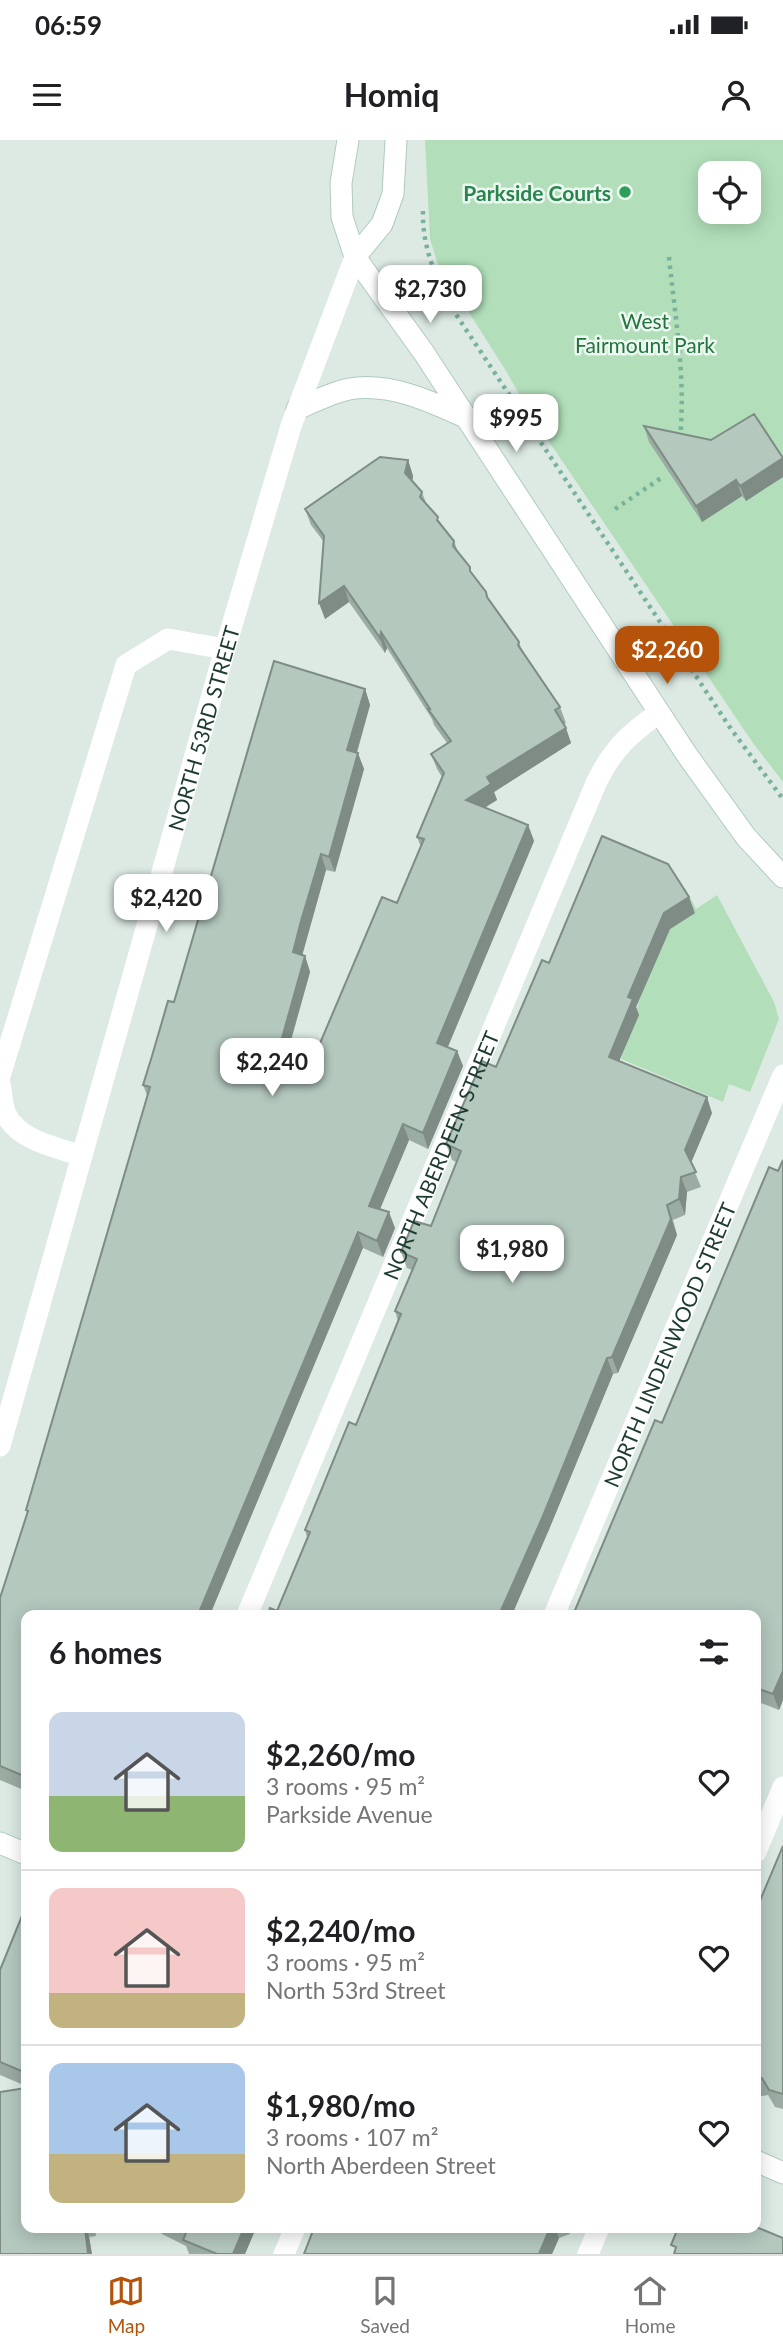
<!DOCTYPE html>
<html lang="en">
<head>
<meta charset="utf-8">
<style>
	:root { --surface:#fff; --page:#f2f2f2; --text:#202124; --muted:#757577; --line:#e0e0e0; --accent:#b45309 }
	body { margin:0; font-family:Lato,sans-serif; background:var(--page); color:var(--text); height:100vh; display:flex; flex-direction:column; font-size:26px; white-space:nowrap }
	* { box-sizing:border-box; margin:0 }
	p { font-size:23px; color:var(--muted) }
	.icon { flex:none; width:38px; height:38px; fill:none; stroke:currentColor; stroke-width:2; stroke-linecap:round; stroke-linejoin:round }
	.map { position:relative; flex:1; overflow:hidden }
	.sheet { position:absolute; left:21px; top:1470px; width:740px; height:623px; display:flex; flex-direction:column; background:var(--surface); border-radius:14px; box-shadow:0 4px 18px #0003 }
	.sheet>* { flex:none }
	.controls { position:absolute; left:698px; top:21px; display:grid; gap:14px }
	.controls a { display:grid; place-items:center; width:63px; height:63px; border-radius:14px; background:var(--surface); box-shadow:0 4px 18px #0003; font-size:35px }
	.price { position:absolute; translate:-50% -60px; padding:0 16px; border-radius:14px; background:#fff; color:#222; font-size:23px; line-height:46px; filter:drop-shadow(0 2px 4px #0008) }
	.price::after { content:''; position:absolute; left:50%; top:42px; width:21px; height:16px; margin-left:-10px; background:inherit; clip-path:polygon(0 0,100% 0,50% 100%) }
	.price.current { background:var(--accent); color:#fff }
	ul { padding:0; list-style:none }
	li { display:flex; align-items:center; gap:21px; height:175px; padding:0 28px }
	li+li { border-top:2px solid var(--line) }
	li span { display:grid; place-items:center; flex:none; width:196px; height:140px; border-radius:14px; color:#555 }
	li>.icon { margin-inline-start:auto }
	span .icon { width:84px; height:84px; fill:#fffc; stroke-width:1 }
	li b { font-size:30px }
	h2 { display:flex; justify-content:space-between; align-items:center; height:84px; padding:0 28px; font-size:30px }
	.status { display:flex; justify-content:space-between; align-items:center; height:49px; padding:0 35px; background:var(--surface); direction:ltr }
	.status svg { height:19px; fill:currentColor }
	header { display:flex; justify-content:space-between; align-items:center; height:91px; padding:0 28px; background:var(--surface); font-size:32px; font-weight:700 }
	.dock { display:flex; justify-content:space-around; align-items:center; height:98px; border-top:2px solid var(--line); background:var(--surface); font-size:19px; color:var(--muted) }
	.dock a { display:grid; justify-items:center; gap:4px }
	.dock .current { color:var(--accent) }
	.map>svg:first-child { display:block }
	.green { fill:#b2dfba; fill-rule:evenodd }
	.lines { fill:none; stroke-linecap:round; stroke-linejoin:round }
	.secondary-casing { stroke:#aecbbe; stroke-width:23 }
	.path { stroke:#79b29b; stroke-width:4.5; stroke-dasharray:3.5 5; stroke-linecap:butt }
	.lane { stroke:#fff; stroke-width:21 }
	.street { stroke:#fff; stroke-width:21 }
	.secondary { stroke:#fff; stroke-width:21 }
	.wall { fill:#9baca3 }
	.shaded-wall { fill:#7e8c85 }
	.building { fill:#b4c8be; stroke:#7e8c85; stroke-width:2 }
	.leisure-dot { fill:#2e9e5b; stroke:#edf7f1; stroke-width:2.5 }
	.labels { text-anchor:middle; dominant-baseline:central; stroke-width:5; stroke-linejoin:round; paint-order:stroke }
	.leisure-label { font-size:21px; font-weight:bold; fill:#27864d; stroke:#edf7f1; text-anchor:end }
	.park-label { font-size:21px; fill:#23753c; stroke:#edf7f1 }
	.street-label { font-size:21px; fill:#1d3b30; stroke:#edf7f1 }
</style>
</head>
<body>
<div class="status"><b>06:59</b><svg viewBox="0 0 49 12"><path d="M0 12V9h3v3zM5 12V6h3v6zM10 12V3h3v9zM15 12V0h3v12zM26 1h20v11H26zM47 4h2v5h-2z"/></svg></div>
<header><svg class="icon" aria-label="menu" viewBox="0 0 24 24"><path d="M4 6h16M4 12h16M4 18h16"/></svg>Homiq<svg class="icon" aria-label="person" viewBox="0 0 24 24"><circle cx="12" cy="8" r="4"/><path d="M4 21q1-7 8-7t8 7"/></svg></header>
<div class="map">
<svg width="783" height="2114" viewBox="0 0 783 2114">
	<rect width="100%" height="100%" fill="#dceae3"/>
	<path class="green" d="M425 0H783V642L753 603 531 275 506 231 437 122 430 99ZM710 33H749V72H710Z
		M717 755 774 862 779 879 750 952 729 944 723 962 621 919 661 791 690 757 696 769Z"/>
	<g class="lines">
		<g class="secondary-casing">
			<path id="secondary" d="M348 0 341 43 342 77 355 117 424 213 687 615 746 697 783 737
				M355 117 382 84 393 54 396 0
				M297 269C313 262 331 253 349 249 389 242 430 261 465 277
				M0 1703 26 1714
				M756 2021 783 2033"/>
		</g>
		<path class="path" d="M423 71C422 111 438 142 457 176L731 589 783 659
			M669 117C675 177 686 237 680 298
			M615 369 664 336"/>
		<path class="lane" d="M0 936 126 525 168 499 225 509
			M0 944C2 952 2 963 5 972 17 1001 56 1007 82 1016"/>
		<g class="street">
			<path id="s1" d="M0 1306 225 509 291 286 355 117"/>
			<path id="s2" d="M247 1475 597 641C613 609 630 593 659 573"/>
			<path id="s3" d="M554 1475 783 935"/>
			<path d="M756 1712 783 1647"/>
			<path d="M284 2114 295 2088"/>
			<path d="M588 2114 599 2088"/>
		</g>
		<use href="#secondary" class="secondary"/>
	</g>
	<path class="wall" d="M644 286 711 300 783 318V337L746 361 742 356 702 382 649 302Z
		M408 320 413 336 412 342 422 352 426 363 454 401 458 412 473 435 486 452 490 462 519 502 522 511 560 567 566 583 564 584 571 603 494 652 497 660 484 667 528 685 534 701 448 907 457 911 463 926 428 1009 409 1000 380 1069 395 1088 383 1117 363 1108 26 1475V1651L0 1640V1458L27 1373 26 1370 147 955 143 945 174 862 365 549 370 565 357 613 364 629 335 732 326 730 307 797 302 815 305 816 310 832 282 933 304 941 397 763 421 707 417 697 442 637 437 629 431 614 447 603 434 585 432 579 387 508 385 513 349 462 325 479 324 402 311 385 305 369Z
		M695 773 670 789 636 867 639 875 619 921 712 973 691 1023 701 1047 687 1052 685 1075 673 1080 677 1095 618 1233 613 1234 548 1392 267 1475 277 1471 307 1397 305 1390 356 1285 398 1181 395 1171 412 1130 407 1128 401 1112 431 1086 456 1022 452 1020 446 1004 496 927 549 823Z
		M783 1020V1560L779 1570 756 1561V1475L662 1283Z
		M783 1706V1969L775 1967 768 1955 756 1957V1770Z
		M26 1772V1946L0 1935V1830Z
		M26 2088H95L96 2096 89 2097 92 2114H0Z
		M159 2088H256L245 2114H189L186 2106 162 2094Z
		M314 2088H568L570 2094 559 2098 552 2114H304Z"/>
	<path class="shaded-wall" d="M783 318V337L746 361 740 346Z
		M408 320 413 336 411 349 405 333Z
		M736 340 742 356 702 382 696 366Z
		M344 446 349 462 325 479 319 463Z
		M381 492 387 508 385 513 380 498Z
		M365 549 370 565 353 625 347 610Z
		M566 588 571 603 494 652 497 660 472 676 466 660 487 637Z
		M358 613 364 629 335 732 329 717Z
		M528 685 534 701 443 918 437 903Z
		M321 714 326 730 299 827 293 812Z
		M689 757 695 773 670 789 636 867 639 875 614 933 609 917 628 857 664 773Z
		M305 816 310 832 278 946 273 930Z
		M457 911 463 926 428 1009 423 993Z
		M707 957 712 973 690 1025 685 1010Z
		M403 984 409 1000 375 1081 369 1066Z
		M681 1037 687 1052 685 1075 679 1059Z
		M667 1065 677 1095 618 1233 612 1217Z
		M389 1072 395 1088 383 1117 377 1101Z
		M358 1092 363 1108 210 1475H198Z
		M607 1218 613 1234 548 1392 512 1475H499Z
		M783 1531V1560L779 1570 773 1554Z
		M85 2088H86L89 2097 92 2114H88Z
		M244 2088H256L245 2114H233Z
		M550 2088H555L559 2098 552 2114H539Z"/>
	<path class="building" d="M754 274 783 318 740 346 736 340 696 366 644 286 711 300Z
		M380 317 408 320 405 333 422 352 420 357 438 377 437 380 454 401 453 406 470 427V431L486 452 487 457 519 502 518 505 560 567 555 570 566 588 487 637 491 644 466 660 528 685 437 903 457 911 423 993 403 984 369 1066 389 1072 377 1101 358 1092 198 1475H26V1637L0 1626V1458L28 1371 26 1370 150 947 143 945 152 916 168 861 174 862 274 521 365 549 347 610 358 613 329 717 321 714 301 781 293 812 305 816 273 930 304 941 382 757 397 763 424 699 417 697 444 633 431 614 451 601 428 569H430L381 492 380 498 344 446 319 463 324 396 305 369Z
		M602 696 668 724 689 757 664 773 628 857 633 859 609 917 707 957 685 1010 696 1032 681 1037 679 1059 667 1065 671 1079 612 1217 607 1218 543 1376 499 1475H267L270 1468 277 1471 310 1392 305 1390 349 1282 356 1285 401 1174 395 1171 417 1119 401 1112 414 1081 431 1086 461 1011 446 1004 482 921 496 927 542 820 549 823Z
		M783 1020V1531L773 1554 756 1548V1475H573L655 1280 662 1283 769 1027 778 1031Z
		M783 1706V1954L769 1950 762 1938 756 1939V1770Z
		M24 1771 26 1772V1933L0 1922V1830Z
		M26 1948V2088H85L88 2114H0V1952Z
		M756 2087 783 2098V2114H674L676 2107 671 2105 678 2088Z
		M175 2088H244L233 2114H217L183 2100 186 2093Z
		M314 2088H550L539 2114H304Z"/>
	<circle class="leisure-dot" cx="625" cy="52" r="7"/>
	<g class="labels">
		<g class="leisure-label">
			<text x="611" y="52">Parkside Courts</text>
		</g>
		<g class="park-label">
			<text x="645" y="180">West<tspan x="645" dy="24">Fairmount Park</tspan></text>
		</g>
		<g class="street-label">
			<text stroke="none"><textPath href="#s1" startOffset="746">NORTH 53RD STREET</textPath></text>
			<text stroke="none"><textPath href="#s2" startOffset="499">NORTH ABERDEEN STREET</textPath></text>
			<text stroke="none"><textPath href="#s3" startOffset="294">NORTH LINDENWOOD STREET</textPath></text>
		</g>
	</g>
</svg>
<div class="controls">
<a><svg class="icon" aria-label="locate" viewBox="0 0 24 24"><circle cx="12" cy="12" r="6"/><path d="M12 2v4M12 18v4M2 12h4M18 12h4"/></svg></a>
</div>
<b class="price" style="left:430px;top:185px">$2,730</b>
<b class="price" style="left:516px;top:314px">$995</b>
<b class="price current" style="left:667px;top:546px">$2,260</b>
<b class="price" style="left:166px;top:794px">$2,420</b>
<b class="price" style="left:272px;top:958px">$2,240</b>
<b class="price" style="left:512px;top:1145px">$1,980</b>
<section class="sheet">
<h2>6 homes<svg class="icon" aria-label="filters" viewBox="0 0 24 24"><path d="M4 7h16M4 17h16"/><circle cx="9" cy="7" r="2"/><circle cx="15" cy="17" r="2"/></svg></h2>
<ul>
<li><span style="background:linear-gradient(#c9d6e8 60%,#8fb573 0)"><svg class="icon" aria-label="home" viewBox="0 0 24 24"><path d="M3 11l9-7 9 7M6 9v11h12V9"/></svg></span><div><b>$2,260/mo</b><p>3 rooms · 95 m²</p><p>Parkside Avenue</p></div><svg class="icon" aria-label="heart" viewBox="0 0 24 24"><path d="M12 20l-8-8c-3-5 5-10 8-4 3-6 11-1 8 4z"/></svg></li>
<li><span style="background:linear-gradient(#f6c9c9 75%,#c2b280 0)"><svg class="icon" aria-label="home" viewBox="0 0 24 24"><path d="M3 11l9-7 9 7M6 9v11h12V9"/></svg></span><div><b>$2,240/mo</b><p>3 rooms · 95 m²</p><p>North 53rd Street</p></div><svg class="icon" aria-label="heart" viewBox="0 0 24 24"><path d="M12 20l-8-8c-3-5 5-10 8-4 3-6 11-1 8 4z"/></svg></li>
<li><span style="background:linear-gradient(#a9c7e8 65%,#c2b280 0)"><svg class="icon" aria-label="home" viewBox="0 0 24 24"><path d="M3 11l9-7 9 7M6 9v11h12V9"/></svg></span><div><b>$1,980/mo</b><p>3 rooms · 107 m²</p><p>North Aberdeen Street</p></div><svg class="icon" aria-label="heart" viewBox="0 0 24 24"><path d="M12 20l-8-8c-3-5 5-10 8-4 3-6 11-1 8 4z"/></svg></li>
</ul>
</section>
</div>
<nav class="dock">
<a class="current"><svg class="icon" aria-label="map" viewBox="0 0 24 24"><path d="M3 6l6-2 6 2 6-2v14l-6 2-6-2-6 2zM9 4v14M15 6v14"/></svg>Map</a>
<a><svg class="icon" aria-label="saved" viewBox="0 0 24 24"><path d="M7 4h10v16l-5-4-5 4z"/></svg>Saved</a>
<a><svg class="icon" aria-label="home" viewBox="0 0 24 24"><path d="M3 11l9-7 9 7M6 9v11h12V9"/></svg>Home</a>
</nav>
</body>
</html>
